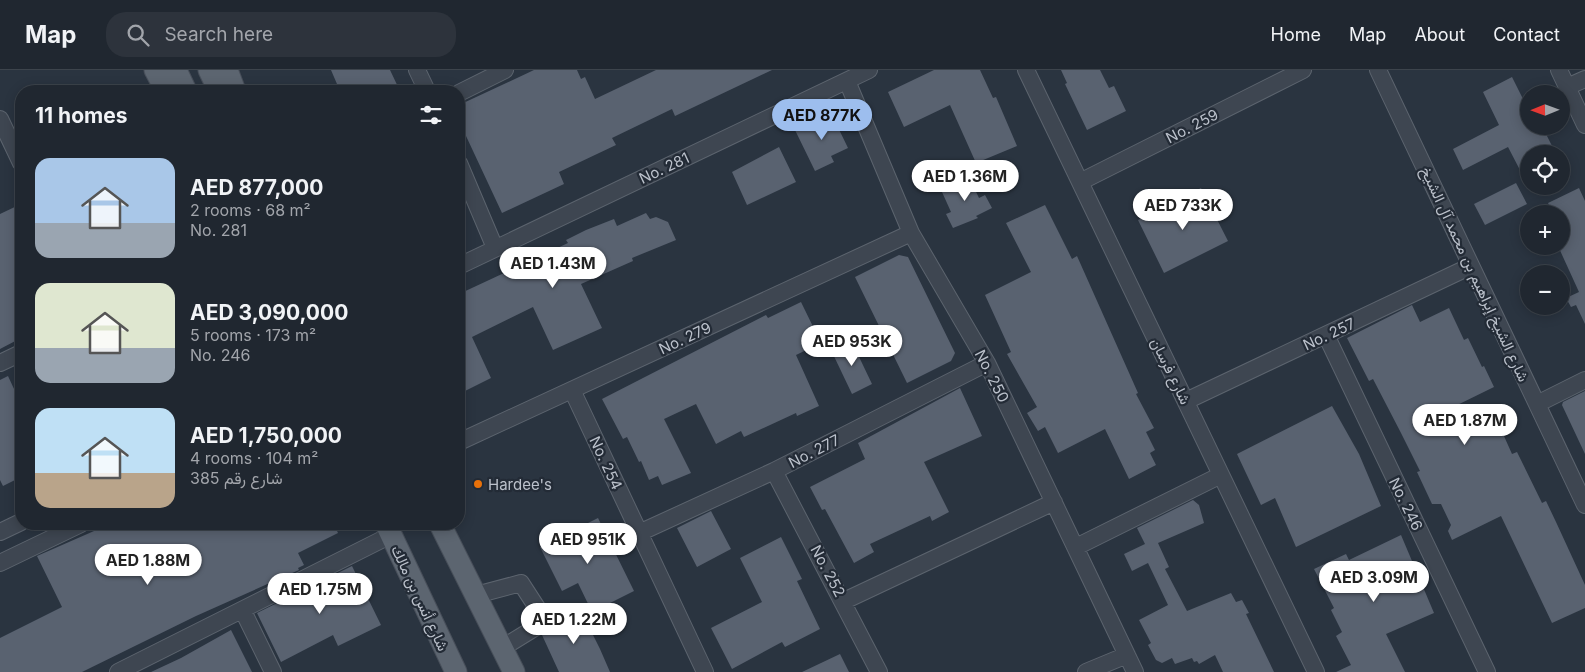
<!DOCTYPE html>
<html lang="en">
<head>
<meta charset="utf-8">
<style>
	:root { --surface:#202730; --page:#2d333c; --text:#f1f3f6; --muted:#a2a5ab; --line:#3d444c; --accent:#9dbeee }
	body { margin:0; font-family:Inter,Vazirmatn,sans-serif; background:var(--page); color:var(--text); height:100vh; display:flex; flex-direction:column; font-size:19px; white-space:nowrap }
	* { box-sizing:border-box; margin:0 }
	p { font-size:16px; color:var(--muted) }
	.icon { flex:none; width:28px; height:28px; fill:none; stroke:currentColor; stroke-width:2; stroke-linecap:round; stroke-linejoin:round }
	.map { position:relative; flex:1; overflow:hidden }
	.drawer { position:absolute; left:15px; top:15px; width:450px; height:445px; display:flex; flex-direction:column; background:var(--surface); border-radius:20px; box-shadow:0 2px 12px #0003,0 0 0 1px var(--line) }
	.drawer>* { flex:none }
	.needle { width:32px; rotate:269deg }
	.buttons { position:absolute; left:1520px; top:15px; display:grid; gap:10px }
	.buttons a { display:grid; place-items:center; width:50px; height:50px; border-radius:50%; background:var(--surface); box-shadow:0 2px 12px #0003,0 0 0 1px var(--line); font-size:25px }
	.price { position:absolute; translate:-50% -42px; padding:0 11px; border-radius:18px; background:#fff; color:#222; font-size:16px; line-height:32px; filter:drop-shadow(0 1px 2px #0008) }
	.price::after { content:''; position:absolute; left:50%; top:30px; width:15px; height:11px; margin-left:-8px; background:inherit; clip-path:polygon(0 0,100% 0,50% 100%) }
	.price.current { background:var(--accent); color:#111 }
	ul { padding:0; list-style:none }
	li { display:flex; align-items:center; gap:15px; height:125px; padding:0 20px }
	li span { display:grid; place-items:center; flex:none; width:140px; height:100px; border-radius:15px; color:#555 }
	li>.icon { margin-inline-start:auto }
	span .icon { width:60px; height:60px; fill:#fffc; stroke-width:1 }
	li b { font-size:21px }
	h2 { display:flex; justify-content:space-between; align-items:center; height:60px; padding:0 20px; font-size:21px }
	header { display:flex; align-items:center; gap:30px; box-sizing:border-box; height:70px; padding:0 25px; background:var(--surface); border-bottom:1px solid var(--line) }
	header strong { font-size:24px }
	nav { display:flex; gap:28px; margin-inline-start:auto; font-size:18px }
	.search { width:350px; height:45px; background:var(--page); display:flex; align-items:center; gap:12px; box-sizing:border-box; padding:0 18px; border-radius:20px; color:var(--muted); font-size:19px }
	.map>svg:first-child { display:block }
	.building { fill:#596270 }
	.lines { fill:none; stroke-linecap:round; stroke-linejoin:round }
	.minor-casing { stroke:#5c646e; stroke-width:18 }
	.major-casing { stroke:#484f5a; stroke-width:23 }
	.minor { stroke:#3e4651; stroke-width:16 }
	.major { stroke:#5c6570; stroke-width:21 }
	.food-dot { fill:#e8710a; stroke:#232b36; stroke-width:2 }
	.labels { text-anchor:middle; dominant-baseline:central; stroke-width:4.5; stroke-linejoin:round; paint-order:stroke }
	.street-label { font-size:15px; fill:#bbc1cb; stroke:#232b36 }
	.poi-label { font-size:15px; fill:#bbc1cb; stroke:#232b36; text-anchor:start }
</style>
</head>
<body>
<header>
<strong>Map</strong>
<div class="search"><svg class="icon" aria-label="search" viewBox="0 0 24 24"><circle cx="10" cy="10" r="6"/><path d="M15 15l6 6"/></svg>Search here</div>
<nav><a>Home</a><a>Map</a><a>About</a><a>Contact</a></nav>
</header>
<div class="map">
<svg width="1585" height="602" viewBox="0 0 1585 602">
	<rect width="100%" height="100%" fill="#2a3440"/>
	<path class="building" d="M331 0H390L400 21H340Z
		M534 0H577L581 9 585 7 595 29 656 0H772L675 46 672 39 612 68 616 75 559 102 564 114 502 143 459 51V35Z
		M934 0H980L993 28 996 27 1017 76 976 93 950 35 904 57 888 22Z
		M1061 0H1100L1109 18 1114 16 1126 41 1087 60 1065 14 1067 13Z
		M1512 7 1529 41V56H1542L1556 84H1529V99L1521 102 1508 77 1463 100 1453 79 1499 55 1483 22Z
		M831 43 848 78 831 86 834 92 815 101 795 60Z
		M779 77 796 112 747 135 732 102Z
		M967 103 979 128 985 125 992 138 976 146 978 148 953 158 946 144 951 142 942 122 958 115 955 108Z
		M1516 113 1527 134 1485 155 1474 134Z
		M1201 118 1228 171 1164 203 1138 150Z
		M1579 118 1585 131V254L1576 235 1571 237 1566 228 1579 222 1558 176H1561V144H1553L1548 133Z
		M21 134V268L0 279V144Z
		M1045 135 1072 189 1077 186 1138 323 1136 324 1154 358 1146 362 1155 380 1150 383 1156 395 1129 409 1105 359 1058 383 1045 357 1038 361 1027 343 1037 337 1007 284 1011 282 985 225 1031 202 1006 153Z
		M646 143 650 149 656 147 668 152 676 170 632 188 633 191 581 214 602 258 553 280 533 237 472 267 491 308 459 324V224L568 173 566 170 586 160 614 149 617 156Z
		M899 185 908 187 955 283 951 291 907 313 855 207Z
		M801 232 821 273 796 285 819 336 797 346 796 343 744 367 741 361 716 374 696 334 664 349 691 403 662 415 658 406 649 410 641 391 639 392 627 367 623 369 602 329 766 245 768 248Z
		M1412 235 1420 252 1449 238 1464 270 1468 268 1482 297 1484 296 1494 317 1443 342 1454 364 1495 346 1512 384 1517 382 1542 433 1546 431 1556 452 1585 515V538L1552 553 1501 446 1452 470 1448 461 1451 455 1441 434H1432L1417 402 1420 401 1401 363 1373 309 1369 311 1347 268Z
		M851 270 872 314 852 324 831 280Z
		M8 306 21 334V407L3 416 0 410V310Z
		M960 318 982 366 924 392 949 442 932 451 930 446 870 474 874 482 854 493 825 439 822 440 810 417 865 389 858 373Z
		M1585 321V384L1562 335 1563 332Z
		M1332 336 1359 384 1381 436 1296 477 1275 428 1261 435 1237 384Z
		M1193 430 1199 435 1204 453 1158 473 1169 497 1165 499 1187 541 1231 523 1236 532 1242 530 1249 543 1246 544 1274 602H1223L1215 585 1199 594 1197 591 1194 592 1192 588 1175 594 1172 588 1162 593 1156 590 1148 575 1151 573 1139 550 1168 535 1148 493 1132 501 1124 484 1145 474 1137 458Z
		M711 441 731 479 697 497 677 458Z
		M598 448 634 521 592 542 578 513 562 521 540 477Z
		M110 454H334L338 463 298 483 304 495 298 498 299 500 196 546 82 602H0V568L62 537 37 486Z
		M1401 465 1434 543 1386 564 1405 602H1336L1351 595 1336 566 1342 562 1331 540 1334 538 1314 499 1346 484 1349 490Z
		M781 467 802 509 797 511 820 559 785 577 782 572 732 599 711 558 762 532 740 488Z
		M352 496 381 555 338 576 333 565 281 592 257 543Z
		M579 537 600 579 610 602H559L542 565 550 557 553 550Z
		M231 560 252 602H151L181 588Z
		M840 584 849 602H802Z"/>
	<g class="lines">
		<g class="minor-casing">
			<path id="minor" d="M417 0 427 21
				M1026 0 1316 602
				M1378 0 1585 435
				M1559 0 1585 55
				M847 11 911 163 987 293 1135 602
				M1567 17 1585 9
				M459 23 505 0
				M0 49 21 93
				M459 93 495 178
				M1080 112 1303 0
				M459 196 869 0
				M1326 265 1487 602
				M0 293 21 283
				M572 320 705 602
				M1186 331 1471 196
				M1537 334 1585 310
				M459 372 911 163
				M774 401 879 602
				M0 462 21 452
				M639 463 774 401 987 293
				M1076 477 1221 405
				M0 493 81 454
				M476 525 521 513 543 547 541 554 502 578
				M844 531 1054 432
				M243 541 273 602
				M118 602 391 465
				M1086 602 1127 585"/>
		</g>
		<g class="major-casing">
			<path id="major" d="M155 0 166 21
				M176 0 186 21
				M209 0 219 21
				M227 0 235 21
				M386 454 456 602
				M440 454 514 602"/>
		</g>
		<use href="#minor" class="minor"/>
		<use href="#major" class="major"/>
	</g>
	<circle class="food-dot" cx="478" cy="414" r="5"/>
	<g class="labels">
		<g class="street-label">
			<text transform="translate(1192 56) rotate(-27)">No. 259</text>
			<text transform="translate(664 98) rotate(-25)">No. 281</text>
			<text transform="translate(1475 204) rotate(65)">شارع الشيخ إبراهيم بن محمد آل الشيخ</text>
			<text transform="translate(1329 264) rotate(-25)">No. 257</text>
			<text transform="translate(685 268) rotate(-25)">No. 279</text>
			<text transform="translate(1171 301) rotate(64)">شارع فرسان</text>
			<text transform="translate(992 306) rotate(63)">No. 250</text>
			<text transform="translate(814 381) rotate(-27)">No. 277</text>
			<text transform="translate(606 393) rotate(65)">No. 254</text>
			<text transform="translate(1406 434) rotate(64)">No. 246</text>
			<text transform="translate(828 501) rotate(62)">No. 252</text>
			<text transform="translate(420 528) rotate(65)">شارع أنس بن مالك</text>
		</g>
		<g class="poi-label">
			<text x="488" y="414">Hardee's</text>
		</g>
	</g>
</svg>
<div class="buttons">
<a><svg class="needle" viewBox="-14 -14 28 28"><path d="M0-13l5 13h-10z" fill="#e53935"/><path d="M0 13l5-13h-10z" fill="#a2a5ab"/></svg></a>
<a><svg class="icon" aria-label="locate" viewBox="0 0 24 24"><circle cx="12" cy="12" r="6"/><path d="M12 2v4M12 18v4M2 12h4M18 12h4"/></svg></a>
<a>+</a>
<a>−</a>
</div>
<b class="price current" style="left:822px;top:71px">AED 877K</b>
<b class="price" style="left:965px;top:132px">AED 1.36M</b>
<b class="price" style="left:1183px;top:161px">AED 733K</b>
<b class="price" style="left:553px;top:219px">AED 1.43M</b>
<b class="price" style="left:852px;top:297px">AED 953K</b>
<b class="price" style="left:1465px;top:376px">AED 1.87M</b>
<b class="price" style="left:588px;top:495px">AED 951K</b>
<b class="price" style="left:148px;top:516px">AED 1.88M</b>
<b class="price" style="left:1374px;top:533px">AED 3.09M</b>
<b class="price" style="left:320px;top:545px">AED 1.75M</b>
<b class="price" style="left:574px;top:575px">AED 1.22M</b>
<section class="drawer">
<h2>11 homes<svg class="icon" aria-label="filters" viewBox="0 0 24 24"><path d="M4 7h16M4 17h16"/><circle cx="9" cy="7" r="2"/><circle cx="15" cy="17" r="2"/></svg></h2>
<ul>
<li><span style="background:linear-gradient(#a9c7e8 65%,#9aa5b1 0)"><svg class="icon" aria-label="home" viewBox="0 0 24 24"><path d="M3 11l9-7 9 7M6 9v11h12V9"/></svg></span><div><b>AED 877,000</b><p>2 rooms · 68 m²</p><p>No. 281</p></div></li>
<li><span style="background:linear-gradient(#dfe7d0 65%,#9aa5b1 0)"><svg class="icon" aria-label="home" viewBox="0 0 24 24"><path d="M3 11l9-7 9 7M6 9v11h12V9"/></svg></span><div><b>AED 3,090,000</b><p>5 rooms · 173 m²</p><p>No. 246</p></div></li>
<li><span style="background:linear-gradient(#bfe0f5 65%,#b9a48a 0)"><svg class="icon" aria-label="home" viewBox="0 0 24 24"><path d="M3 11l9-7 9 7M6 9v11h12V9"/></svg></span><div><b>AED 1,750,000</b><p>4 rooms · 104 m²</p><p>شارع رقم 385</p></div></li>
</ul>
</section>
</div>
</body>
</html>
